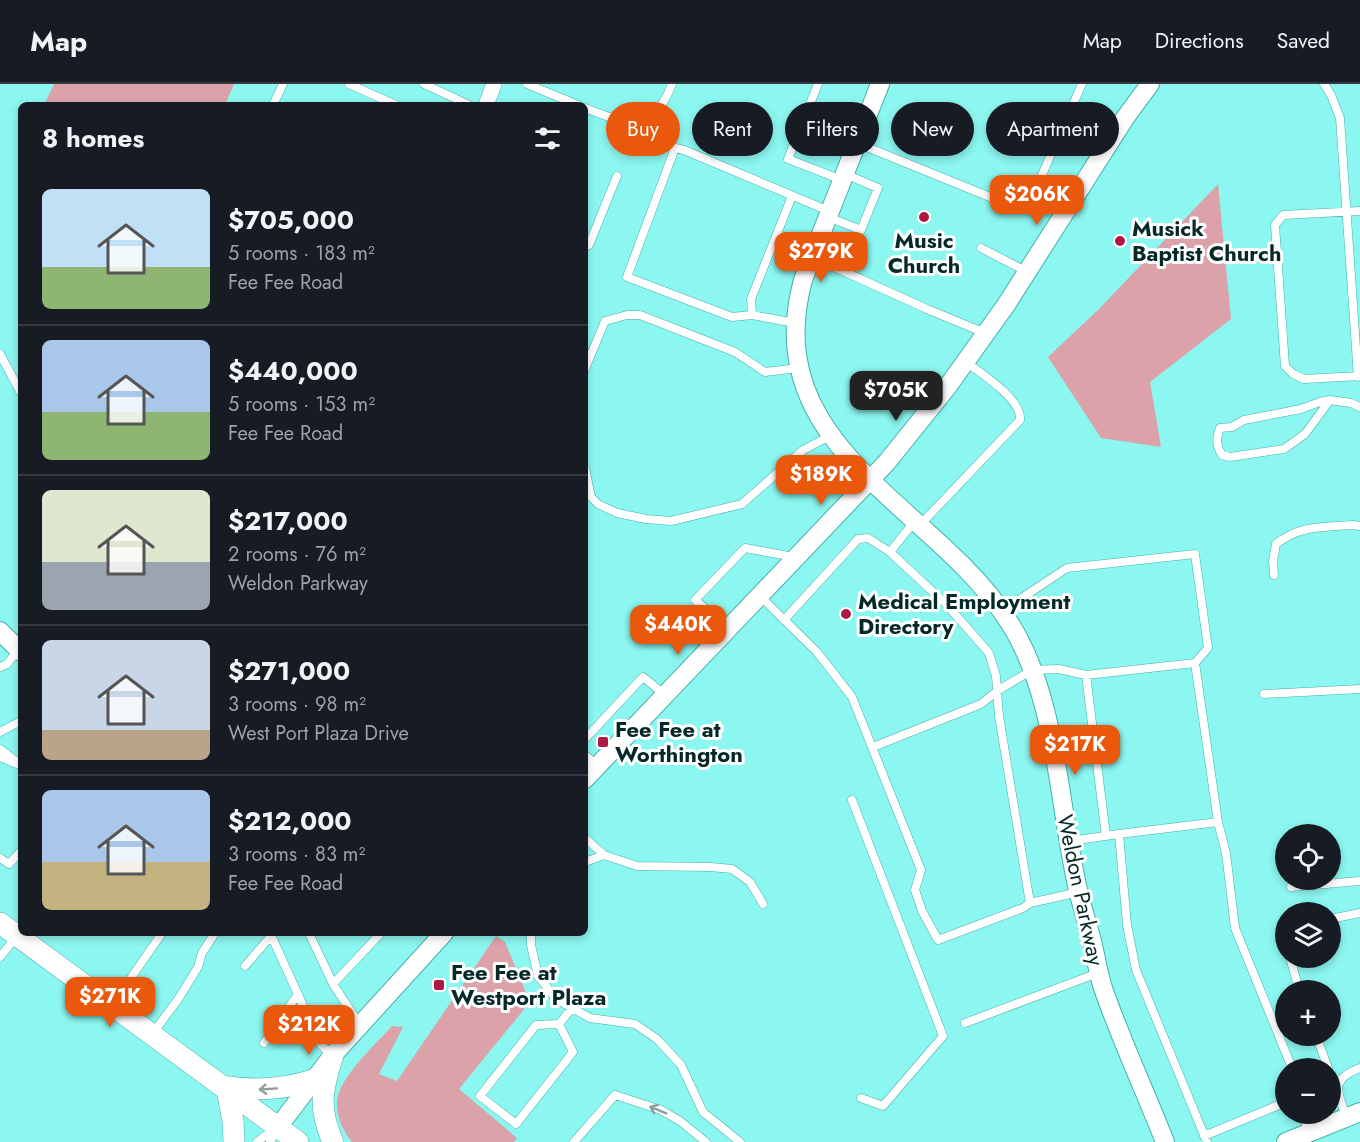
<!DOCTYPE html>
<html lang="en">
<head>
<meta charset="utf-8">
<style>
	:root { --surface:#171b24; --page:#242831; --text:#f1f3f6; --muted:#9ea1a6; --line:#363941; --accent:#ea580c }
	body { margin:0; font-family:Jost,sans-serif; background:var(--page); color:var(--text); height:100vh; display:flex; flex-direction:column; font-size:22px; white-space:nowrap }
	* { box-sizing:border-box; margin:0 }
	p { font-size:20px; color:var(--muted) }
	.icon { flex:none; width:33px; height:33px; fill:none; stroke:currentColor; stroke-width:2; stroke-linecap:round; stroke-linejoin:round }
	.map { position:relative; flex:1; overflow:hidden }
	.drawer { position:absolute; left:18px; top:18px; width:570px; height:834px; display:flex; flex-direction:column; background:var(--surface); border-radius:9px; box-shadow:0 3px 9px #0003 }
	.drawer>* { flex:none }
	.banner { position:absolute; left:606px; top:18px; width:570px; height:54px; display:flex; gap:12px }
	.tools { position:absolute; left:1275px; top:740px; display:grid; gap:12px }
	.tools a { display:grid; place-items:center; width:66px; height:66px; border-radius:50%; background:var(--surface); box-shadow:0 3px 9px #0003; font-size:30px }
	.price { position:absolute; translate:-50% -51px; padding:0 14px; border-radius:12px; background:var(--accent); color:#fff; font-size:20px; line-height:39px; filter:drop-shadow(0 2px 3px #0008) }
	.price::after { content:''; position:absolute; left:50%; top:36px; width:18px; height:14px; margin-left:-9px; background:inherit; clip-path:polygon(0 0,100% 0,50% 100%) }
	.price.selected { background:#222; color:#fff }
	ul { padding:0; list-style:none }
	li { display:flex; align-items:center; gap:18px; height:150px; padding:0 24px }
	li+li { border-top:2px solid var(--line) }
	li span { display:grid; place-items:center; flex:none; width:168px; height:120px; border-radius:9px; color:#555 }
	li>.icon { margin-inline-start:auto }
	span .icon { width:72px; height:72px; fill:#fffc; stroke-width:1 }
	li b { font-size:26px }
	h2 { display:flex; justify-content:space-between; align-items:center; height:72px; padding:0 24px; font-size:26px }
	.chip { padding:0 21px; border-radius:27px; background:var(--surface); box-shadow:0 3px 9px #0003; font-size:21px; line-height:54px }
	.chip.selected { background:var(--accent); color:#fff }
	header { display:flex; align-items:center; gap:36px; box-sizing:border-box; height:84px; padding:0 30px; background:var(--surface); border-bottom:2px solid var(--line) }
	header strong { font-size:28px }
	nav { display:flex; gap:33px; margin-inline-start:auto; font-size:21px }
	.map>svg:first-child { display:block }
	.green { fill:#dca2a9 }
	.lines { fill:none; stroke-linecap:round; stroke-linejoin:round }
	.service-casing { stroke:#44b1ac; stroke-width:9 }
	.minor-casing { stroke:#44b1ac; stroke-width:16 }
	.tertiary-casing { stroke:#44b1ac; stroke-width:20 }
	.secondary-casing { stroke:#44b1ac; stroke-width:22 }
	.service { stroke:#fff; stroke-width:8 }
	.minor { stroke:#fff; stroke-width:15 }
	.tertiary { stroke:#fff; stroke-width:18 }
	.secondary { stroke:#fff; stroke-width:21 }
	.oneway { stroke:#8e9f9e }
	.poi-dot { fill:#ad1947; stroke:#fff; stroke-width:2 }
	.labels { text-anchor:middle; dominant-baseline:central; stroke-width:6; stroke-linejoin:round; paint-order:stroke }
	.poi-label { font-size:22px; font-weight:bold; fill:#052927; stroke:#fff; text-anchor:start }
	.street-label { font-size:22px; fill:#052927; stroke:#fff }
</style>
</head>
<body>
<header>
<strong>Map</strong>
<nav><a>Map</a><a>Directions</a><a>Saved</a></nav>
</header>
<div class="map">
<svg width="1360" height="1058" viewBox="0 0 1360 1058">
	<rect width="100%" height="100%" fill="#8cf6f0"/>
	<path class="green" d="M54 0H234L225 21H44Z
		M1218 100 1231 235 1150 298 1161 363 1101 354 1048 273 1099 225Z
		M496 852 505 858 530 918 459 1005 517 1054 514 1058H352C343 1047 336 1033 337 1018 338 994 376 960 392 942L403 943 379 990 397 997Z"/>
	<g class="lines">
		<g class="service-casing">
			<path id="service" d="M349 0 396 21
				M424 0 469 21
				M527 0 578 21
				M818 0 788 75 842 96
				M1324 0 1331 11 1340 34 1358 293
				M273 21 283 0
				M585 24C625 40 653 50 672 0
				M857 59 1017 124 1027 125 1082 0
				M1360 127 1283 131 1275 141 1285 282 1293 290 1304 295 1360 292
				M828 133 861 146 878 104 845 90
				M585 160 589 161 617 92
				M981 164 1028 188
				M812 173 927 225 985 249
				M752 231 751 215 792 112
				M795 239 752 231 732 233 627 193 675 64 684 66 829 127
				M0 270 21 309
				M585 285 605 237 627 231H640L735 268 765 288 799 284
				M1330 316 1305 350 1284 365 1230 373 1222 371C1216 361 1216 355 1220 344L1232 343 1244 336 1301 325 1320 318 1330 316 1351 319 1360 323
				M585 384 591 413 598 420 617 429 646 435 671 437 742 420 803 366 830 352
				M920 441 1020 336C1022 315 982 290 966 278
				M1274 491 1273 477 1276 460C1300 441 1324 443 1353 441L1360 442
				M760 512 817 568 852 613 921 786 915 806 922 827 938 856 1023 824 1030 819 999 632 996 592 989 569 947 521 890 468 914 438
				M784 536 858 455 868 454 890 468
				M728 543 695 516 745 464 794 473
				M1195 579 1218 738
				M0 583 7 580 18 566
				M1086 591 1106 752
				M1264 610 1360 605
				M0 648 21 637
				M585 655 643 593 664 610
				M873 663 981 620 997 607 1032 586 1059 585 1086 591 1195 579 1208 564 1195 470 1067 484 1002 527
				M0 665 21 681
				M585 671 598 682
				M0 673 17 680
				M852 716 943 952 883 1022 861 1014
				M585 754 604 771 637 782 711 783 732 785 750 798 763 820
				M1070 757 1119 750
				M0 774 9 780 21 767
				M585 778 604 771
				M1291 803 1360 797
				M1030 819 1079 808
				M1330 835 1360 829
				M270 849 321 961 331 970
				M309 849 333 900 381 849
				M531 849V861L538 892 556 915 590 934 635 940 657 955 681 981 703 1028 740 1058
				M0 873 16 853
				M1290 873 1299 906
				M245 882 271 852
				M333 900 360 941
				M113 920 162 849
				M965 939 1098 889
				M559 940 573 968 516 1040 480 1012 536 941 559 940 572 924
				M153 949 179 914 198 883 202 869 215 849
				M1316 951 1328 984
				M264 959 298 910
				M1330 990 1336 1006
				M1304 1029 1307 1048
				M1346 1032C1337 1007 1329 996 1360 984
				M1204 1052 1286 1018
				M257 1058 276 1044
				M270 1058 277 1045
				M574 1058 615 1011 661 1026 680 1037 706 1058
				M1207 1058 1136 886 1127 841 1119 750 1218 738 1226 769 1235 844 1292 984"/>
		</g>
		<g class="minor-casing">
			<path id="minor" d="M486 21 494 0"/>
		</g>
		<g class="tertiary-casing">
			<path id="tertiary" d="M880 0 803 196C757 365 935 421 1009 538 1058 614 1058 723 1079 810 1083 826 1088 841 1092 857 1096 873 1098 889 1103 904 1121 956 1145 1007 1165 1058
				M0 547 21 568
				M585 695 887 378 948 302 1006 221 1125 34 1150 0
				M278 1043 333 971 444 849
				M1286 1058 1360 1028"/>
		</g>
		<g class="secondary-casing">
			<path id="secondary" d="M0 839 298 1058
				M333 971C322 1005 318 1025 333 1058
				M222 1002C253 1007 283 1006 313 996
				M227 1006 233 1037 234 1058"/>
		</g>
		<use href="#service" class="service"/>
		<use href="#minor" class="minor"/>
		<use href="#tertiary" class="tertiary"/>
		<use href="#secondary" class="secondary"/>
	</g>
	<defs><path id="oneway-shaft" d="M-6 0H5M1.5-3L5.5 0L1.5 3" fill="none" stroke-width="1.6" stroke-linecap="round" stroke-linejoin="round" transform="scale(1.5)"/></defs>
	<g class="oneway">
		<use href="#oneway-shaft" transform="translate(268 1005) rotate(176)"/>
		<use href="#oneway-shaft" transform="translate(658 1026) rotate(-158)"/>
	</g>
	<g class="poi-dot">
		<circle cx="924" cy="133" r="6"/>
		<circle cx="1120" cy="157" r="6"/>
		<circle cx="846" cy="530" r="6"/>
		<rect x="597" y="652" width="12" height="12" rx="3"/>
		<rect x="433" y="895" width="12" height="12" rx="3"/>
	</g>
	<g class="labels">
		<g class="poi-label">
			<text x="1132" y="144">Musick<tspan x="1132" dy="25">Baptist Church</tspan></text>
			<text x="924" y="156" text-anchor="middle">Music<tspan x="924" dy="25">Church</tspan></text>
			<text x="858" y="517">Medical Employment<tspan x="858" dy="25">Directory</tspan></text>
			<text x="615" y="645">Fee Fee at<tspan x="615" dy="25">Worthington</tspan></text>
			<text x="451" y="888">Fee Fee at<tspan x="451" dy="25">Westport Plaza</tspan></text>
		</g>
		<g class="street-label">
			<text transform="translate(1081 806) rotate(78)">Weldon Parkway</text>
		</g>
	</g>
</svg>
<div class="tools">
<a><svg class="icon" aria-label="locate" viewBox="0 0 24 24"><circle cx="12" cy="12" r="6"/><path d="M12 2v4M12 18v4M2 12h4M18 12h4"/></svg></a>
<a><svg class="icon" aria-label="layers" viewBox="0 0 24 24"><path d="M12 4l9 5-9 5-9-5zM3 14l9 5 9-5"/></svg></a>
<a>+</a>
<a>−</a>
</div>
<b class="price" style="left:1037px;top:142px">$206K</b>
<b class="price" style="left:821px;top:199px">$279K</b>
<b class="price selected" style="left:896px;top:338px">$705K</b>
<b class="price" style="left:821px;top:422px">$189K</b>
<b class="price" style="left:678px;top:572px">$440K</b>
<b class="price" style="left:1075px;top:692px">$217K</b>
<b class="price" style="left:110px;top:944px">$271K</b>
<b class="price" style="left:309px;top:972px">$212K</b>
<div class="banner">
<a class="chip selected">Buy</a>
<a class="chip">Rent</a>
<a class="chip">Filters</a>
<a class="chip">New</a>
<a class="chip">Apartment</a>
</div>
<section class="drawer">
<h2>8 homes<svg class="icon" aria-label="filters" viewBox="0 0 24 24"><path d="M4 7h16M4 17h16"/><circle cx="9" cy="7" r="2"/><circle cx="15" cy="17" r="2"/></svg></h2>
<ul>
<li><span style="background:linear-gradient(#bfe0f5 65%,#8fb573 0)"><svg class="icon" aria-label="home" viewBox="0 0 24 24"><path d="M3 11l9-7 9 7M6 9v11h12V9"/></svg></span><div><b>$705,000</b><p>5 rooms · 183 m²</p><p>Fee Fee Road</p></div></li>
<li><span style="background:linear-gradient(#a9c7e8 60%,#8fb573 0)"><svg class="icon" aria-label="home" viewBox="0 0 24 24"><path d="M3 11l9-7 9 7M6 9v11h12V9"/></svg></span><div><b>$440,000</b><p>5 rooms · 153 m²</p><p>Fee Fee Road</p></div></li>
<li><span style="background:linear-gradient(#dfe7d0 60%,#9aa5b1 0)"><svg class="icon" aria-label="home" viewBox="0 0 24 24"><path d="M3 11l9-7 9 7M6 9v11h12V9"/></svg></span><div><b>$217,000</b><p>2 rooms · 76 m²</p><p>Weldon Parkway</p></div></li>
<li><span style="background:linear-gradient(#c9d6e8 75%,#b9a48a 0)"><svg class="icon" aria-label="home" viewBox="0 0 24 24"><path d="M3 11l9-7 9 7M6 9v11h12V9"/></svg></span><div><b>$271,000</b><p>3 rooms · 98 m²</p><p>West Port Plaza Drive</p></div></li>
<li><span style="background:linear-gradient(#a9c7e8 60%,#c2b280 0)"><svg class="icon" aria-label="home" viewBox="0 0 24 24"><path d="M3 11l9-7 9 7M6 9v11h12V9"/></svg></span><div><b>$212,000</b><p>3 rooms · 83 m²</p><p>Fee Fee Road</p></div></li>
</ul>
</section>
</div>
</body>
</html>
